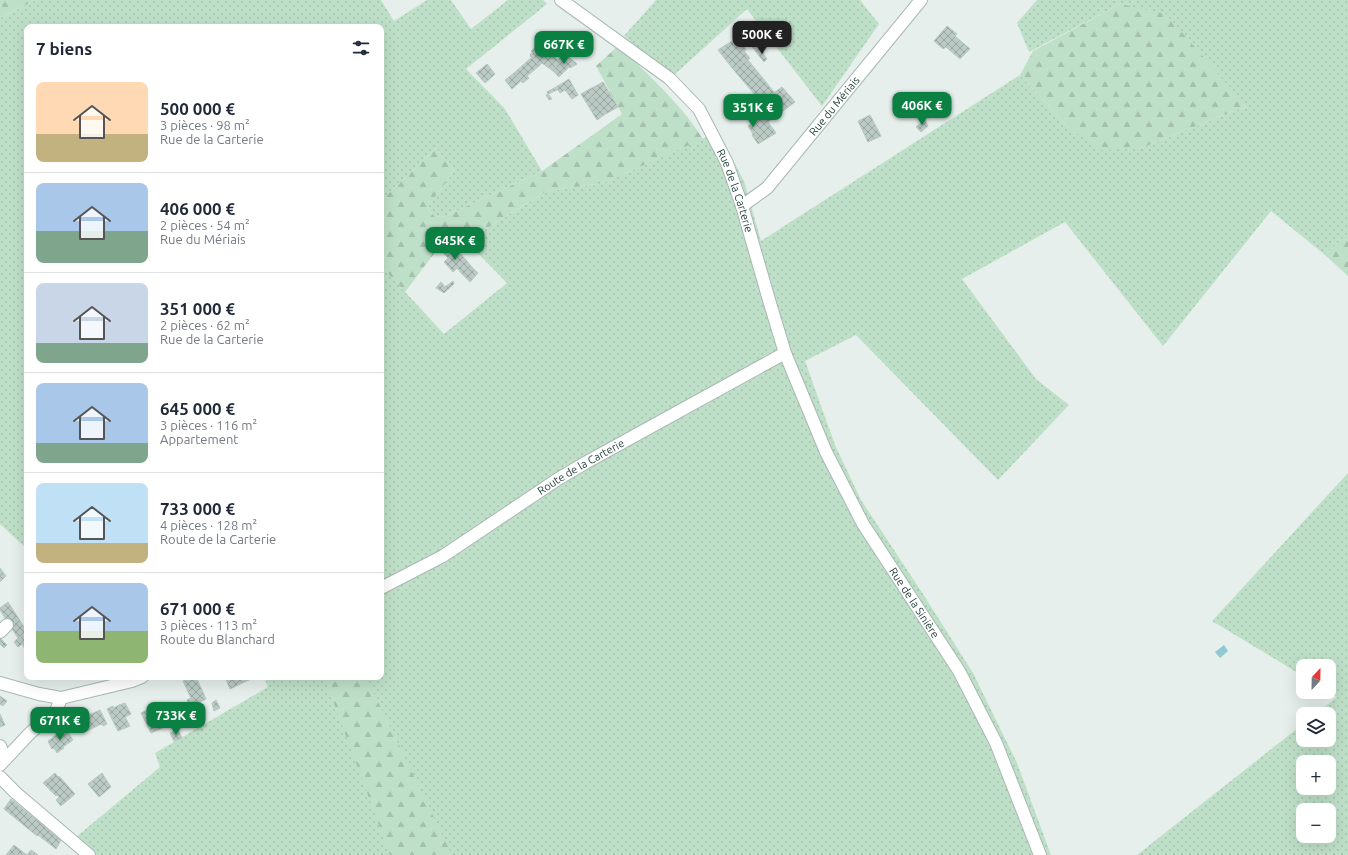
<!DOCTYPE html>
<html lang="fr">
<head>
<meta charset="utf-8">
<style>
	:root { --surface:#fff; --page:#f6f6f7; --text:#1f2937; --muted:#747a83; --line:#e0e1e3; --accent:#0b8043 }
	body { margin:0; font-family:Ubuntu,sans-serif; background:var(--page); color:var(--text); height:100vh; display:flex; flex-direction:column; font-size:15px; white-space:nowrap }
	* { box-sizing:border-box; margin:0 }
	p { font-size:13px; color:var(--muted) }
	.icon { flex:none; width:22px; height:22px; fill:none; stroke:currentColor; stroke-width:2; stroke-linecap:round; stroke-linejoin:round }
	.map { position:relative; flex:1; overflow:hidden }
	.side { position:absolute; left:24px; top:24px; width:360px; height:656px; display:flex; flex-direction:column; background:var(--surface); border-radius:8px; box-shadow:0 4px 16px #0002 }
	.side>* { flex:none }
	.needle { width:26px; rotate:22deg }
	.tools { position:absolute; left:1296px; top:659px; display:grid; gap:8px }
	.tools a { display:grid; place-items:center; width:40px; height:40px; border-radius:8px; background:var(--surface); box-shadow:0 4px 16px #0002; font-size:20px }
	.price { position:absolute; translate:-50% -34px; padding:0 9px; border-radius:8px; background:var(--accent); color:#fff; font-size:13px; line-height:26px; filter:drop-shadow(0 1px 2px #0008) }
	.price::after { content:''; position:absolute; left:50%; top:24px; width:12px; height:9px; margin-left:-6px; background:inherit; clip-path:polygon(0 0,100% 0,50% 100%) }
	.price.selected { background:#222; color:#fff }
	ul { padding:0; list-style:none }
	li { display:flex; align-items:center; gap:12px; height:100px; padding:0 12px }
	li+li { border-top:1px solid var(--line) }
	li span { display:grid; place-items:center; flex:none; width:112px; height:80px; border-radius:8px; color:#555 }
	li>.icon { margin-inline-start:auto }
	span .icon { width:48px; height:48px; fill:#fffc; stroke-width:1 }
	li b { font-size:17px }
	h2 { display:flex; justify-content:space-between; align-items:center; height:48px; padding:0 12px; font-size:17px }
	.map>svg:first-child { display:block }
	.grass { fill:url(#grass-dots); fill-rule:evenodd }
	.forest { fill:url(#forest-firs) }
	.water { fill:#8ec9d4 }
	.building { fill:url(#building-cross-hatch); stroke:#b8c9c2 }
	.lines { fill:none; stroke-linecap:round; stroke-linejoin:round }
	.minor-casing { stroke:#a8b8b2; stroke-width:14 }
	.minor { stroke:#fff; stroke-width:12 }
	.labels { text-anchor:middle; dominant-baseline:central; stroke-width:3.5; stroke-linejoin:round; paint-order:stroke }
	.street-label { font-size:11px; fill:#24423a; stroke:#f7fbf9 }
</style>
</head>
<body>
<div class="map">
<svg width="1348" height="855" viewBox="0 0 1348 855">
	<defs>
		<pattern id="grass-dots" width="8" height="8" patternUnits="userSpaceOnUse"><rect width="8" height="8" fill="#bfe0c8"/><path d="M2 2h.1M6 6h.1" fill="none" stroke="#a4c1ad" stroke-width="1.8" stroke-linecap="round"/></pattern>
		<pattern id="forest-firs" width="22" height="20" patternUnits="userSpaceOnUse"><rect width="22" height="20" fill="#bfe0c8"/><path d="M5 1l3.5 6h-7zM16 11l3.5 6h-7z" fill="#a4c1ad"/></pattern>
		<pattern id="building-cross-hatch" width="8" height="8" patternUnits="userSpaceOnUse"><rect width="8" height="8" fill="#bbcac4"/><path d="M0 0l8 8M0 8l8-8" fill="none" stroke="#98a6a0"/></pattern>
	</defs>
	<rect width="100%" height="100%" fill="#e6efeb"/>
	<path class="grass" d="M36 0H381L394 21 427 0H451L471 29 508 0H543L547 4 466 69 505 109 542 171 446 216 435 217 427 208 454 171 436 148 381 201V27H27V549L0 524V18Z
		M656 0H860L879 24 822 106 747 9 673 76 624 36Z
		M1037 0H1348V233L1325 255 1271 211 1163 346 1065 222 962 279 1036 379 1069 405 998 480 856 335 805 361 835 445 861 500 923 594 973 673 1017 763 1051 855H96L75 838 160 767 155 753 268 687 264 677H381V266L444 334 507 283 466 241 547 191 603 183 718 132 744 181 761 241 1020 75 1069 128 1139 149 1246 106 1120 4 1029 52 1017 23Z
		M1348 473V855H1137L1303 724V740H1329V714H1315L1337 697 1329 692V666H1303V676L1212 621ZM1303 762H1329V788H1303ZM1303 810H1329V836H1303Z"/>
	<path class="forest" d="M0 0H36L0 18Z
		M1120 4 1166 14 1246 106 1139 149 1101 150 1069 128 1020 75 1033 51Z
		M618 46C649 75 680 103 703 139L603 183 547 191 466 241 452 230 405 292 381 266V201L436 148 454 171 427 208 435 217 446 216 542 171 622 114 596 66Z
		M1348 233V276L1325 255Z
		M324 677H366L452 855H390Z"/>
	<path class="water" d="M1224 645 1228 651 1220 658 1215 652Z"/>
	<path class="building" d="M947 26 957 34 955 36 970 49 960 59 946 47 943 49 934 41Z
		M735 39 742 47H744L746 50 744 51 750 58 744 63 743 62 733 69 718 50Z
		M754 39 761 49 757 53 749 43Z
		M539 44 560 62 553 71 542 63 539 66 530 56 531 53H533L531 51Z
		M761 49 764 53 763 54 767 59 764 62 757 53Z
		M564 53 577 64 570 68 569 67 559 77 553 71 560 62 558 60Z
		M532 57 539 66 527 76 529 78 523 83 514 73Z
		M748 60 774 92 761 102 733 69 743 62 744 63Z
		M487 64 495 74 485 83 476 73Z
		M514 73 521 81 512 89 505 80Z
		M569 79 578 95 572 99 565 90 560 93 556 87Z
		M603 82 618 107 604 115 588 90Z
		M556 87 557 90 548 94 547 92Z
		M782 87 795 102 768 122 776 133 758 144 752 135 759 129 751 118 760 110 757 105Z
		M588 90 604 115 597 120 581 94Z
		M548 94 552 99 549 100 546 95Z
		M870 115 881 136 868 142 858 121Z
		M925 120 928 126 921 132 916 127Z
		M754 122 759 129 753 134 748 126Z
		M452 244 457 250 448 258 443 253Z
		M457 250 466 260 453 272 444 262Z
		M466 260 471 266 463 275 457 268Z
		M471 266 478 273 470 282 463 275Z
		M453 281 454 283V284L444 293 436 288 441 282 445 287Z
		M0 568 6 576 0 582Z
		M8 602 19 619 10 626 0 610V608Z
		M19 619 27 632 18 638 10 626Z
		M27 632V652L18 638Z
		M0 638 7 645 4 648 0 644Z
		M18 638 22 644 18 647 14 642Z
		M192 677H196L206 699 190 707 187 700 191 698 183 681Z
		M225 677H250L251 679 230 689Z
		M0 696 7 701 3 706 0 704Z
		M216 700 220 708 214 711 212 703Z
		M125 703 131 714 125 717 130 726 118 731 107 709 113 706 116 711 121 709 119 705Z
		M119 705 121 709 116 711 114 708Z
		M153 707 156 710 161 708 162 710 166 709 173 721 168 723 169 725 167 726 166 724 150 731 141 713Z
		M100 710 107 724 103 726 101 724 89 730 82 718Z
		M0 714 5 725 0 727Z
		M82 718 89 730 82 733 76 721Z
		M166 724 167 726 151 733 150 731Z
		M65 728 73 740 63 747 64 748 57 753 54 748 52 749 48 741Z
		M178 730 182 738 174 741 170 733Z
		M55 773 58 777 59 776 75 794 61 806 56 800 59 797 57 795 56 796 43 783Z
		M102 773 111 787 99 797 88 784Z
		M11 799 61 840 56 849 38 835 37 836 4 809Z
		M14 845 27 855H6Z
		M31 850 38 855H27Z"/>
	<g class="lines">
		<g class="minor-casing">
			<g id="minor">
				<path id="s1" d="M561 0 669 78 699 109 727 163 742 206 769 300 785 353 826 452 863 524 959 671 996 743 1040 855"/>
				<path id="s2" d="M742 206 767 188 921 0"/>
				<path id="s3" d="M381 588 443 556 558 479 585 463 785 353"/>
				<path d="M0 632 7 625"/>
				<path d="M0 683 39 694 61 698 132 681 142 677"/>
				<path d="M0 746 5 758"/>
				<path d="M0 765 30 733 56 711 61 698"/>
				<path d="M0 777 16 793 89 855"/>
			</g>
		</g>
		<use href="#minor" class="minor"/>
	</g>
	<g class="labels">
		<g class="street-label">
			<text stroke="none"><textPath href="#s2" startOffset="137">Rue du Mériais</textPath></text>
			<text stroke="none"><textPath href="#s1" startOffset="266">Rue de la Carterie</textPath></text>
			<text stroke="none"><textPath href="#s3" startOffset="234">Route de la Carterie</textPath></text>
			<text stroke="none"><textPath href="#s1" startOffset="718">Rue de la Sinière</textPath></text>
		</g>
	</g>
</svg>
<div class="tools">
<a><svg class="needle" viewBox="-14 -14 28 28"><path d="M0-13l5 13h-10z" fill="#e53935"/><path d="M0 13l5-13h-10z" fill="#747a83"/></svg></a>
<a><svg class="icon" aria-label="layers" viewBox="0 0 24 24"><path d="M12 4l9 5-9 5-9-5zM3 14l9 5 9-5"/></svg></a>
<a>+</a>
<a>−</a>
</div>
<b class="price selected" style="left:762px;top:55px">500K €</b>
<b class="price" style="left:564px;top:65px">667K €</b>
<b class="price" style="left:922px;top:126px">406K €</b>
<b class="price" style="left:753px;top:128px">351K €</b>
<b class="price" style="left:455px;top:261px">645K €</b>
<b class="price" style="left:176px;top:736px">733K €</b>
<b class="price" style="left:60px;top:741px">671K €</b>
<section class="side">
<h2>7 biens<svg class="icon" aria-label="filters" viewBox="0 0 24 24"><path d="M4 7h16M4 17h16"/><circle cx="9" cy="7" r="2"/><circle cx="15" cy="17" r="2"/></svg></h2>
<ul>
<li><span style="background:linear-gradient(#ffd9b3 65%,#c2b280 0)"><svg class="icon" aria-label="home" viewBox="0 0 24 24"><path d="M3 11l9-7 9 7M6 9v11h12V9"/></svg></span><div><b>500 000 €</b><p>3 pièces · 98 m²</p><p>Rue de la Carterie</p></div></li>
<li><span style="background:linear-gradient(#a9c7e8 60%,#7fa58c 0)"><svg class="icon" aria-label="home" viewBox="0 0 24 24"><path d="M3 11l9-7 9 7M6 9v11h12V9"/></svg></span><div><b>406 000 €</b><p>2 pièces · 54 m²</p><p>Rue du Mériais</p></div></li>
<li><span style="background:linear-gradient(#c9d6e8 75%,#7fa58c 0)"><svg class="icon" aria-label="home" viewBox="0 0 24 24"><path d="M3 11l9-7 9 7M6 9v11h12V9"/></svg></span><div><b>351 000 €</b><p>2 pièces · 62 m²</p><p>Rue de la Carterie</p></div></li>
<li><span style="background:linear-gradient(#a9c7e8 75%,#7fa58c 0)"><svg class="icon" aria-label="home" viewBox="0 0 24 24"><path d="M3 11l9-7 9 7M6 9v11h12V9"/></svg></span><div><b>645 000 €</b><p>3 pièces · 116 m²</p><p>Appartement</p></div></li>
<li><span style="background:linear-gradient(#bfe0f5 75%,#c2b280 0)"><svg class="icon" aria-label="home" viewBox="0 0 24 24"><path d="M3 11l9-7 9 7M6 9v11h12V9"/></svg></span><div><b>733 000 €</b><p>4 pièces · 128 m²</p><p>Route de la Carterie</p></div></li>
<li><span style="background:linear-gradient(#a9c7e8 60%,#8fb573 0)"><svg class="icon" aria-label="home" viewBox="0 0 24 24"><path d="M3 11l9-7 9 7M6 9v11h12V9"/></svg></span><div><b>671 000 €</b><p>3 pièces · 113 m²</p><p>Route du Blanchard</p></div></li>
</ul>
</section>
</div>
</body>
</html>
